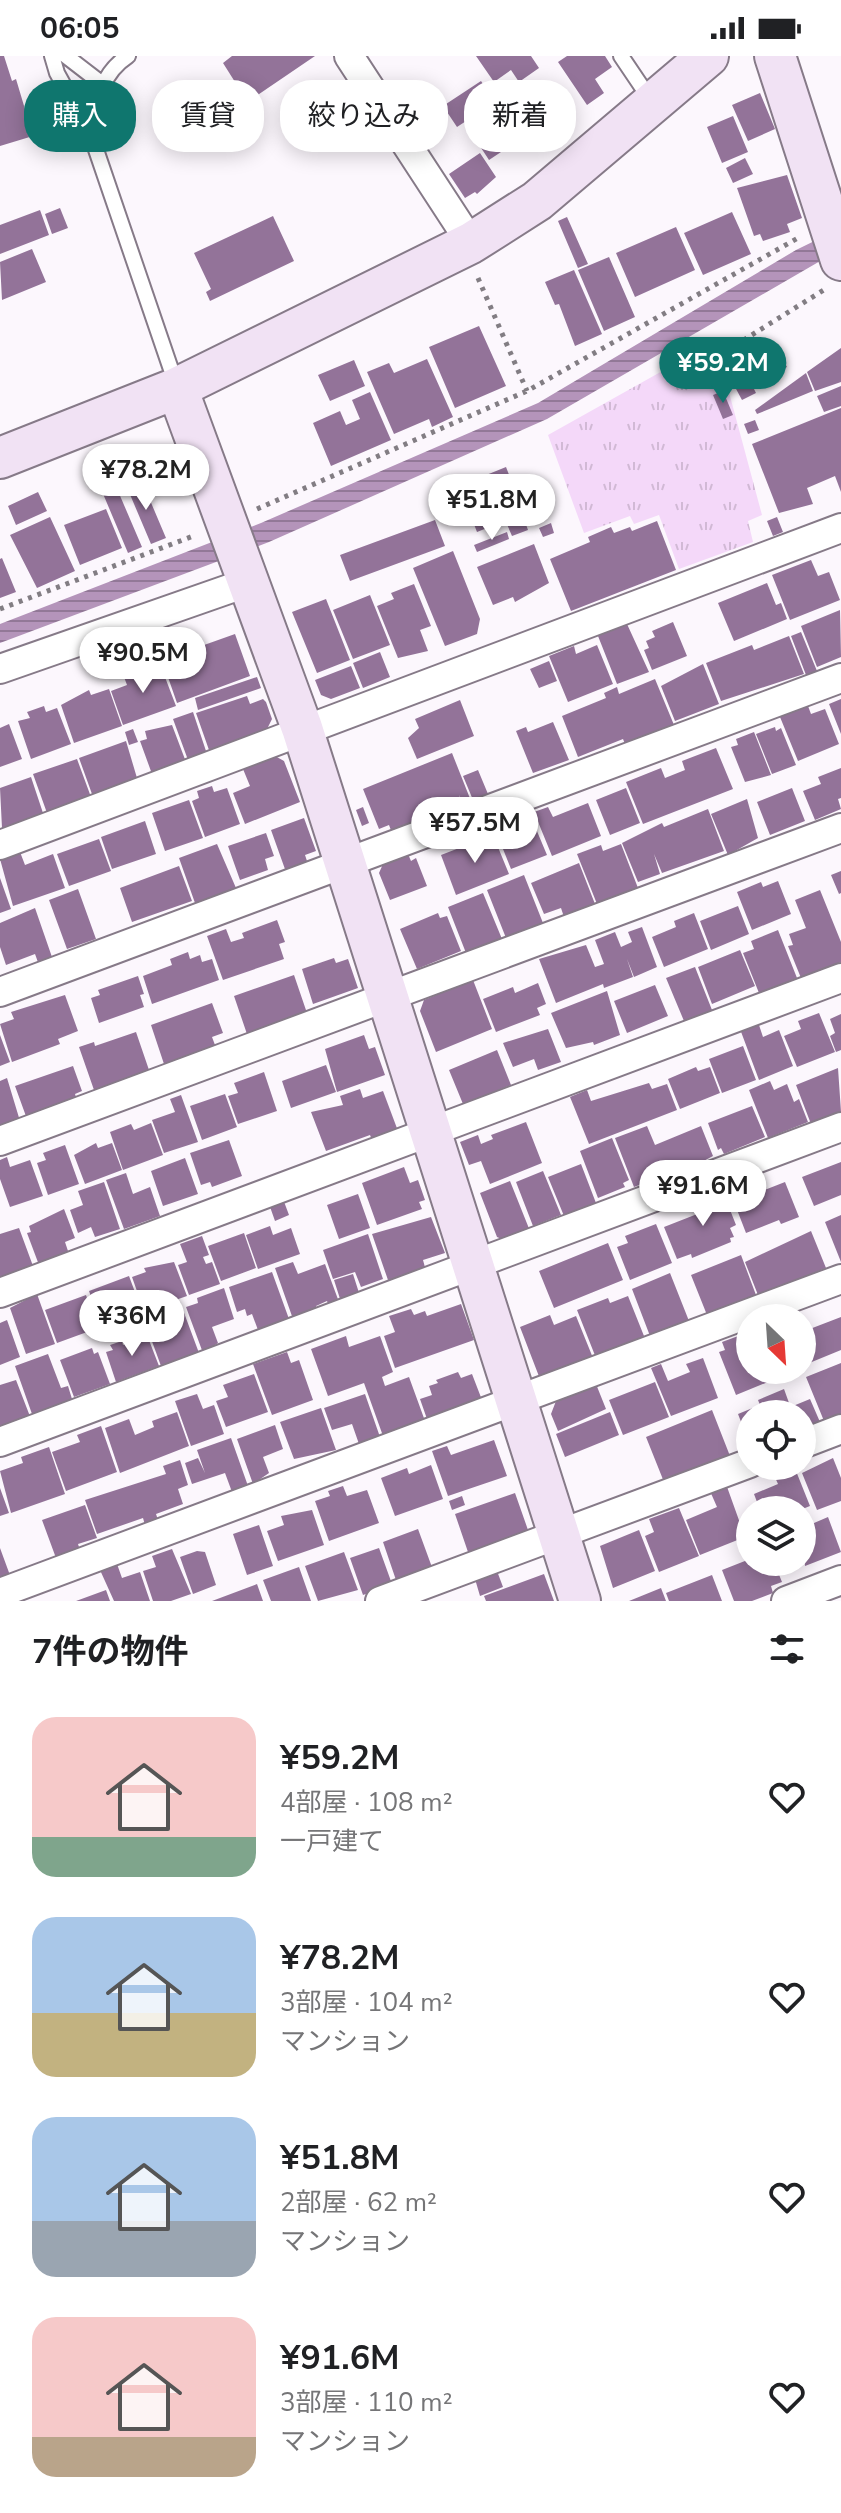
<!DOCTYPE html>
<html lang="ja">
<head>
<meta charset="utf-8">
<style>
	:root { --surface:#fff; --page:#f6f6f6; --text:#202124; --muted:#757577; --accent:#0f766e }
	body { margin:0; font-family:"Nunito Sans","Noto Sans JP",sans-serif; background:var(--page); color:var(--text); height:100vh; display:flex; flex-direction:column; font-size:30px; white-space:nowrap }
	* { box-sizing:border-box; margin:0 }
	p { font-size:26px; color:var(--muted) }
	.icon { flex:none; width:44px; height:44px; fill:none; stroke:currentColor; stroke-width:2; stroke-linecap:round; stroke-linejoin:round }
	.map { position:relative; height:1545px; overflow:hidden }
	.side { display:flex; flex-direction:column; background:var(--surface); flex:1 }
	.side>* { flex:none }
	.banner { position:absolute; left:24px; top:24px; width:794px; height:72px; display:flex; gap:16px }
	.needle { width:52px; rotate:155deg }
	.controls { position:absolute; left:736px; top:1248px; display:grid; gap:16px }
	.controls a { display:grid; place-items:center; width:80px; height:80px; border-radius:50%; background:var(--surface); box-shadow:0 4px 20px #0003; font-size:40px }
	.price { position:absolute; translate:-50% -68px; padding:0 18px; border-radius:28px; background:#fff; color:#222; font-size:26px; line-height:52px; filter:drop-shadow(0 2px 4px #0008) }
	.price::after { content:''; position:absolute; left:50%; top:48px; width:24px; height:18px; margin-left:-12px; background:inherit; clip-path:polygon(0 0,100% 0,50% 100%) }
	.price.selected { background:var(--accent); color:#fff }
	ul { padding:0; list-style:none }
	li { display:flex; align-items:center; gap:24px; height:200px; padding:0 32px }
	li span { display:grid; place-items:center; flex:none; width:224px; height:160px; border-radius:24px; color:#555 }
	li>.icon { margin-inline-start:auto }
	span .icon { width:96px; height:96px; fill:#fffc; stroke-width:1 }
	li b { font-size:34px }
	h2 { display:flex; justify-content:space-between; align-items:center; height:96px; padding:0 32px; font-size:34px }
	.tag { padding:0 28px; border-radius:32px; background:var(--surface); box-shadow:0 4px 20px #0003; font-size:28px; line-height:72px }
	.tag.selected { background:var(--accent); color:#fff }
	.status { display:flex; justify-content:space-between; align-items:center; height:56px; padding:0 40px; background:var(--surface); direction:ltr }
	.status svg { height:22px; fill:currentColor }
	.map>svg:first-child { display:block }
	.grass { fill:url(#grass-tufts) }
	.water { fill:url(#water-rules) }
	.building { fill:#937399 }
	.lines { fill:none; stroke-linecap:round; stroke-linejoin:round }
	.lane-casing { stroke:#867a88; stroke-width:18 }
	.street-casing { stroke:#867a88; stroke-width:32 }
	.secondary-casing { stroke:#867a88; stroke-width:44 }
	.path { stroke:#827d83; stroke-width:5; stroke-dasharray:4 6; stroke-linecap:butt }
	.lane { stroke:#fff; stroke-width:14 }
	.street { stroke:#fff; stroke-width:28 }
	.secondary { stroke:#f1e2f4; stroke-width:40 }
</style>
</head>
<body>
<div class="status"><b>06:05</b><svg viewBox="0 0 49 12"><path d="M0 12V9h3v3zM5 12V6h3v6zM10 12V3h3v9zM15 12V0h3v12zM26 1h20v11H26zM47 4h2v5h-2z"/></svg></div>
<div class="map">
<svg width="841" height="1545" viewBox="0 0 841 1545">
	<defs>
		<pattern id="grass-tufts" width="24" height="20" patternUnits="userSpaceOnUse" patternTransform="scale(2)"><rect width="24" height="20" fill="#f4d8f9"/><path d="M3 7l-1-3M5 7V3M7 7l1-3M15 17l-1-3M17 17v-4M19 17l1-3" fill="none" stroke="#d1b9d5"/></pattern>
		<pattern id="water-rules" width="6" height="5" patternUnits="userSpaceOnUse" patternTransform="scale(2)"><rect width="6" height="5" fill="#b494ba"/><path d="M0 2.5h6" fill="none" stroke="#927897"/></pattern>
	</defs>
	<rect width="100%" height="100%" fill="#fcf7fd"/>
	<path class="grass" d="M707 290 723 314 762 459 748 465 753 486 679 513 659 459 634 468 630 460 584 477 548 379Z"/>
	<path class="water" d="M841 172V193L547 363 269 486 0 587V568L261 467 538 347 796 194Z"/>
	<path class="building" d="M0 0H4L12 25 16 23 33 80 0 90Z
		M232 0H315L237 53 224 33 235 26 223 7Z
		M476 0H531L539 12 519 26 511 14 494 26Z
		M567 0H605L612 11 595 23 604 37 587 49 558 6Z
		M481 25 495 46 457 71 443 50Z
		M760 37 775 73 748 85 732 49Z
		M502 58 519 84 489 104 472 78Z
		M733 60 748 96 722 107 707 71Z
		M480 97 496 121 477 138 475 136 465 142 449 118Z
		M745 102 753 118 733 127 726 112Z
		M787 119 802 162 787 168 790 176 763 185 760 178 754 180 737 132Z
		M60 152 68 172 52 178 45 158Z
		M40 154 49 179 0 198V169Z
		M732 156 751 198 703 219 684 177Z
		M273 160 294 205 210 245 206 236 211 233 194 197Z
		M567 161 588 208 578 212 558 165Z
		M676 171 695 214 635 241 616 197Z
		M32 193 46 226 2 244 0 206Z
		M609 201 635 261 604 275 578 214Z
		M574 214 602 278 575 290 559 248 555 249 545 226Z
		M479 270 506 330 455 352 429 291Z
		M774 287 787 311 752 329 756 337 742 344 728 318 742 310 740 305Z
		M841 292V326L815 335 807 316Z
		M427 303 453 361 432 371 429 363 394 378 367 316 389 307 394 317Z
		M354 304 365 330 330 345 318 319Z
		M806 317 813 335 757 358 755 354Z
		M841 330V350L824 356 817 340Z
		M723 335 733 359 723 363 713 339Z
		M370 336 391 384 331 410 313 367 340 355 346 369 360 363 352 344Z
		M841 352V436L835 420 807 432 813 448 779 457 752 388Z
		M755 364 759 374 748 378 744 368Z
		M506 411 524 457 477 476 459 430Z
		M141 423 166 482 151 488 126 429Z
		M115 428 142 491 128 497 101 433Z
		M38 436 47 455 16 469 8 450Z
		M106 453 122 492 80 509 64 469Z
		M523 460 528 474 512 480 506 466Z
		M50 461 75 515 37 532 10 479Z
		M777 461 783 476 773 480 767 465Z
		M435 464 445 490 350 525 340 499Z
		M657 465 676 514 571 555 550 503 590 486 588 481 611 471 614 477 630 471 632 475Z
		M551 467 554 477 543 481 539 472Z
		M507 476 509 483 477 496 474 489Z
		M534 488 549 527 515 546 513 541 493 549 477 511Z
		M453 495 480 563 477 578 445 590 413 512Z
		M2 502 16 536 0 542V503Z
		M811 504 818 520 829 516 840 544 790 564 772 519Z
		M767 527 776 549 781 547 787 563 734 585 718 547Z
		M414 528 431 570 420 574 428 595 398 602 377 550 394 543 391 537Z
		M370 539 390 589 353 603 333 554Z
		M326 543 350 604 317 617 292 556Z
		M840 554 841 601 817 611 801 570Z
		M673 566 687 600 652 614 644 594 649 592 646 585 655 581 652 575Z
		M627 568 649 616 617 628 598 580Z
		M801 576 817 615 806 619 791 580Z
		M235 578 250 620 177 647 162 604Z
		M789 580 804 618 721 645 706 607 752 589 754 594Z
		M597 589 613 628 568 646 549 600 574 590 576 598Z
		M380 596 390 621 363 632 353 607Z
		M549 605 557 625 539 632 530 613Z
		M160 608 176 650 123 669 111 635 127 629 124 621Z
		M703 608 719 648 675 665 661 630Z
		M351 610 360 632 331 643 321 639 315 624Z
		M257 621 261 632 198 654 195 642Z
		M655 623 674 669 625 688 623 683 578 701 562 660 606 642 604 637 617 631 619 638Z
		M109 633 122 670 74 687 61 649 89 634 91 639Z
		M247 640 250 648 263 643 266 646 272 663 267 673 209 694 196 657Z
		M841 643V678L829 648Z
		M460 644 474 680 417 703 408 682 419 672 415 663Z
		M44 650 46 656 57 652 71 688 31 703 18 665 30 662 27 656Z
		M808 650 811 658 825 653 839 688 798 705 780 661Z
		M193 656 207 698 188 704 173 663Z
		M553 666 569 704 533 717 516 675 526 671 528 676Z
		M9 668 22 703 0 711V672Z
		M172 669 186 706 152 718 140 685 147 683 145 675Z
		M775 671 776 675 781 672 796 709 772 718 756 678Z
		M133 673 138 686 129 689 125 676Z
		M754 676 771 719 745 726 731 691 738 689 736 683Z
		M126 685 137 722 92 738 79 702Z
		M716 692 733 733 643 768 626 726 661 712 665 722 685 714 682 705Z
		M452 697 471 745 463 748 459 739 462 750 392 777 389 769 379 773 363 733Z
		M275 700 284 705 300 746 245 768 233 737 250 730 243 713Z
		M77 703 91 741 47 757 33 718Z
		M841 712V742L838 743 841 753 815 764 803 735 821 728 818 721Z
		M478 714 488 738 473 744 463 720Z
		M31 721 43 757 2 772 0 732Z
		M212 730 214 736 227 732 240 768 205 781 192 745 199 742 197 735Z
		M626 732 640 767 610 779 596 744Z
		M792 732 805 765 770 779 757 746Z
		M747 743 758 782 728 799 711 758Z
		M189 744 203 782 165 795 152 757Z
		M588 747 601 780 552 800 534 756 548 751 553 761Z
		M363 751 369 767 362 770 356 754Z
		M708 753 724 795 662 817 654 798 660 818 638 826 622 787 662 767 664 771Z
		M531 761 547 799 511 813 497 778Z
		M304 762 316 795 305 799 308 808 286 816 271 774Z
		M145 765 156 798 112 813 101 781Z
		M266 777 274 800 265 803 268 814 240 824 228 790Z
		M493 779 509 818 456 839 441 799Z
		M99 783 111 815 69 830 57 798Z
		M217 788 236 832 195 847 179 802Z
		M621 788 638 832 597 848 577 798 601 789 603 795Z
		M20 796 25 809 53 798 65 832 13 850 0 803Z
		M408 798 411 805 416 802 427 830 390 844 379 817 383 808Z
		M579 807 595 848 564 861 561 852 544 858 531 827Z
		M179 810 192 845 132 866 120 832Z
		M841 815V837L839 838 831 819Z
		M524 819 543 867 506 882 487 834Z
		M0 822 11 853 0 857Z
		M778 825 791 858 752 874 737 836 761 826 763 831Z
		M78 833 96 883 67 893 49 844Z
		M820 834 841 886V906L801 922 788 890 793 889 789 878 806 872 795 844Z
		M483 837 502 883 466 897 448 851Z
		M738 850 749 878 711 894 700 865Z
		M35 852 53 904 39 909 35 898 6 909 0 891V867Z
		M438 857 440 862 447 860 461 895 417 913 400 873Z
		M694 857 708 893 664 911 652 881 676 871 674 865Z
		M277 864 285 886 279 888 284 903 223 924 207 880 226 873 231 886 244 882 242 877Z
		M642 871 657 911 634 921 627 903 633 921 604 932 603 928 556 947 539 903 586 889 595 911 604 908 595 884 615 876 621 891 632 886 628 876Z
		M778 874 797 922 759 937 743 897 754 893 751 885Z
		M740 894 755 930 712 948 698 911Z
		M188 896 190 903 200 899 202 906 212 903 219 924 152 948 143 920 172 909 170 903Z
		M334 902 336 907 348 903 358 932 313 948 302 913Z
		M695 911 712 954 684 965 666 922Z
		M294 919 308 960 248 981 234 940Z
		M138 920 144 938 140 939 144 951 99 967 91 942 100 939 98 934Z
		M473 924 492 973 436 996 420 955 424 944Z
		M538 927 546 948 537 952 540 959 496 976 483 943 513 931 515 937Z
		M655 929 668 960 627 977 614 945Z
		M607 935 620 979 594 989 593 986 566 992 551 957Z
		M65 939 78 975 58 983 60 988 12 1006 0 968 14 963 11 956Z
		M212 947 223 977 212 981 215 989 164 1008 151 969Z
		M819 957 835 996 797 1011 784 980 801 973 798 965Z
		M841 958V994L836 996 830 980 835 977 830 963Z
		M758 966 763 981 779 974 793 1010 759 1024 740 973Z
		M548 973 561 1006 538 1014 534 1003 513 1011 503 987Z
		M136 976 149 1014 94 1034 79 991 94 986 95 990Z
		M0 979 10 1006 0 1010Z
		M364 979 369 993 375 991 385 1019 337 1036 325 993Z
		M743 990 756 1024 722 1037 709 1003Z
		M497 994 511 1029 463 1048 449 1014Z
		M326 1009 336 1036 291 1052 282 1025Z
		M73 1010 82 1035 75 1038 77 1044 27 1063 15 1030Z
		M696 1011 698 1015 710 1011 720 1037 680 1053 668 1023Z
		M838 1012 841 1056 811 1068 796 1029Z
		M264 1016 277 1055 238 1068 228 1040 238 1037 234 1027Z
		M7 1022 20 1065 0 1072V1025Z
		M770 1025 774 1034 787 1028 794 1046 799 1043 808 1066 768 1082 749 1034Z
		M649 1027 652 1033 667 1028 677 1054 589 1088 570 1041 587 1034 591 1045Z
		M360 1033 363 1042 383 1035 398 1075 372 1084 370 1079 326 1095 311 1056 343 1049 340 1040Z
		M225 1038 237 1071 202 1084 190 1050Z
		M181 1039 198 1086 164 1097 152 1064 175 1056 170 1043Z
		M752 1050 765 1081 724 1098 721 1092 718 1094 708 1067Z
		M526 1066 542 1107 490 1128 481 1105 469 1109 460 1086 478 1079 481 1088 493 1083 491 1079Z
		M151 1067 163 1099 123 1114 110 1076 131 1068 134 1074Z
		M647 1070 655 1089 701 1070 713 1100 670 1123 668 1118 634 1131 615 1082Z
		M612 1082 629 1124 623 1127 625 1131 598 1142 580 1095Z
		M229 1084 242 1120 212 1131 210 1126 201 1129 190 1097Z
		M96 1087 98 1092 112 1087 122 1114 85 1128 74 1099Z
		M65 1089 79 1128 48 1139 37 1107 46 1104 43 1097Z
		M7 1101 10 1111 30 1104 43 1140 10 1151 0 1123V1104Z
		M185 1102 198 1138 163 1150 151 1115Z
		M841 1106V1139L814 1150 802 1121Z
		M581 1108 596 1147 564 1160 548 1121Z
		M404 1111 410 1127 418 1124 425 1144 419 1146 422 1153 377 1169 362 1127Z
		M543 1115 561 1159 533 1170 516 1126Z
		M126 1117 133 1138 150 1131 160 1160 124 1173 106 1124Z
		M510 1125 530 1175 506 1185 497 1181 480 1137Z
		M104 1126 120 1173 95 1181 91 1171 78 1177 70 1154 83 1149 78 1135Z
		M785 1126 799 1161 781 1168 779 1164 746 1177 734 1146Z
		M721 1131 736 1169 730 1172 734 1181 730 1182 731 1186 692 1202 691 1198 677 1203 664 1171 710 1153 704 1138Z
		M358 1138 370 1172 339 1183 327 1149Z
		M283 1143 289 1159 275 1165 269 1148Z
		M64 1153 75 1182 65 1186 69 1198 39 1209 27 1177 31 1176 29 1170Z
		M841 1159V1206L825 1166Z
		M431 1161 445 1197 423 1204 426 1215 388 1224 372 1178Z
		M656 1168 672 1207 630 1224 617 1191 628 1187 625 1180Z
		M270 1170 273 1179 291 1172 300 1198 258 1213 246 1179Z
		M19 1172 33 1210 0 1222V1178Z
		M811 1175 826 1212 758 1239 745 1206Z
		M244 1177 256 1212 221 1225 208 1190Z
		M368 1178 383 1223 361 1231 355 1216 333 1223 323 1194Z
		M202 1180 209 1199 203 1201 206 1208 212 1206 220 1228 189 1239 178 1209 187 1206 180 1188Z
		M608 1187 623 1224 554 1252 539 1215Z
		M741 1199 756 1239 707 1259 691 1219Z
		M174 1206 187 1240 144 1255 132 1221 146 1216 144 1212Z
		M293 1206 298 1218 325 1208 339 1246 329 1250 327 1245 316 1250 317 1254 293 1263 275 1212Z
		M272 1216 289 1263 258 1274 252 1258 247 1260 245 1253 237 1256 229 1231Z
		M670 1217 689 1265 650 1280 632 1233Z
		M353 1218 360 1240 341 1246 334 1224Z
		M129 1220 142 1255 101 1269 89 1235Z
		M224 1232 234 1263 212 1271 218 1287 203 1297 186 1251 198 1247 197 1242Z
		M37 1238 55 1288 26 1298 10 1252Z
		M86 1239 98 1272 57 1287 45 1254Z
		M628 1240 644 1280 596 1302 577 1254 608 1242 610 1247Z
		M180 1246 199 1297 161 1310 146 1269 169 1260 166 1251Z
		M461 1248 474 1284 395 1312 384 1280 395 1276 389 1260 411 1253 414 1259 425 1255 427 1260Z
		M550 1259 554 1269 576 1260 593 1302 540 1323 520 1271Z
		M841 1261V1294L802 1310V1276Z
		M7 1264 20 1301 0 1309V1267Z
		M147 1279 159 1310 116 1326 106 1296 113 1294 110 1289 122 1285 123 1289Z
		M741 1279 745 1286 750 1284V1314H789L790 1317 736 1339 719 1296 725 1294 722 1286Z
		M346 1280 349 1291 380 1280 393 1316 382 1321 385 1330 409 1321 425 1365 383 1380 364 1327 328 1340 311 1293Z
		M92 1292 94 1298 98 1296 110 1328 74 1341 60 1304Z
		M287 1296 291 1307 299 1304 313 1344 272 1359 253 1308Z
		M48 1298 61 1332 68 1330 72 1343 32 1358 15 1310Z
		M703 1302 718 1342 671 1360 651 1312 661 1308 668 1325 690 1316 686 1308Z
		M841 1307V1359L824 1365 806 1321Z
		M458 1316 461 1322 472 1318 482 1344 427 1363 420 1343 432 1339 429 1330 438 1327 436 1324Z
		M254 1318 268 1356 226 1371 216 1345 228 1341 223 1329Z
		M16 1324 31 1363 0 1374V1329Z
		M655 1326 669 1361 623 1379 609 1344Z
		M596 1328 606 1353 558 1375 551 1358 556 1345Z
		M784 1333 793 1358H750V1389L738 1358 760 1349 758 1344Z
		M197 1338 203 1353 214 1349 224 1378 191 1390 175 1345Z
		M365 1338 380 1381 359 1388 352 1368 332 1374 324 1352Z
		M810 1343 820 1366 802 1373V1358H796L793 1350Z
		M321 1352 336 1394 294 1403 280 1366Z
		M712 1354 730 1400 664 1426 646 1381Z
		M177 1356 189 1390 120 1417 105 1372 129 1363 135 1379 154 1371 152 1365Z
		M610 1356 619 1379 565 1401 556 1378Z
		M275 1369 283 1393 263 1401 269 1417 253 1428 237 1383Z
		M101 1370 117 1416 66 1435 52 1396 80 1386 77 1379Z
		M231 1382 248 1430 232 1436 225 1417 192 1428 185 1407 198 1402 205 1417 197 1394Z
		M494 1384 507 1420 448 1440 432 1395 447 1390 451 1399Z
		M49 1391 65 1438 11 1457 0 1415 23 1407 21 1401Z
		M833 1402 841 1422V1445L817 1454 802 1417Z
		M180 1404 188 1429 178 1433 183 1448 156 1458 158 1464 145 1469 143 1462 97 1478 85 1444 166 1418 163 1410Z
		M431 1409 443 1443 395 1460 381 1422 407 1412 409 1418Z
		M794 1410 810 1450 800 1454H772L771 1451 760 1454 754 1438 778 1428 773 1417Z
		M726 1428 745 1481 700 1499 686 1464 717 1451 710 1435Z
		M343 1430 347 1440 367 1434 379 1467 329 1485 315 1445 330 1440 328 1435Z
		M0 1432 9 1457 0 1460Z
		M515 1437 528 1474 468 1496 455 1458Z
		M462 1440 465 1449 452 1454 449 1445Z
		M85 1449 97 1482 78 1488 80 1494 56 1502 42 1464Z
		M679 1452 699 1500 659 1516 645 1480 654 1476 649 1463Z
		M312 1454 324 1489 278 1505 267 1475 284 1469 281 1460Z
		M828 1461 841 1496 805 1510 802 1477 809 1474 807 1470Z
		M259 1469 273 1510 247 1519 233 1478Z
		M418 1473 433 1514 397 1527 383 1486Z
		M639 1474 655 1515 613 1532 600 1490Z
		M0 1492 11 1522 0 1527Z
		M379 1492 392 1528 363 1539 350 1502Z
		M172 1493 191 1538 171 1545H153L143 1515 156 1511 152 1500Z
		M197 1495 205 1496 216 1529 193 1538 180 1501Z
		M344 1496 358 1534 318 1545 305 1510Z
		M750 1503V1506H774L782 1526 771 1530 773 1537 752 1545H734L722 1514Z
		M117 1508 122 1522 140 1516 150 1545H114L100 1514Z
		M299 1511 311 1545H271L263 1524Z
		M497 1515 503 1531 480 1540 475 1523Z
		M544 1518 554 1545H486L484 1540Z
		M712 1519 722 1545H669L666 1537Z
		M257 1528 263 1545H212Z
		M661 1532 666 1545H629Z
		M106 1534 110 1545H76Z"/>
	<g class="lines">
		<g class="lane-casing">
			<path id="lane" d="M52 0 57 17 91 79 176 328
				M66 0 101 27
				M621 0 652 46
				M91 79C97 48 99 19 128 0"/>
		</g>
		<g class="street-casing">
			<path id="street" d="M349 0 471 187
				M0 613 249 526
				M0 789 841 472
				M0 936 841 622
				M0 1085 841 772
				M0 1237 841 922
				M0 1386 841 1071
				M802 1388 841 1373
				M0 1537 841 1223
				M380 1545 750 1407
				M786 1545 841 1524"/>
		</g>
		<g class="secondary-casing">
			<path id="secondary" d="M775 0 841 204
				M177 332 302 672 580 1545
				M0 402 177 332 471 187 537 145 708 0"/>
		</g>
		<path class="path" d="M478 222 527 335
			M718 300 827 232
			M257 453 527 335 798 182
			M0 553 196 479"/>
		<use href="#lane" class="lane"/>
		<use href="#street" class="street"/>
		<use href="#secondary" class="secondary"/>
	</g>
</svg>
<div class="controls">
<a><svg class="needle" viewBox="-14 -14 28 28"><path d="M0-13l5 13h-10z" fill="#e53935"/><path d="M0 13l5-13h-10z" fill="#757577"/></svg></a>
<a><svg class="icon" aria-label="locate" viewBox="0 0 24 24"><circle cx="12" cy="12" r="6"/><path d="M12 2v4M12 18v4M2 12h4M18 12h4"/></svg></a>
<a><svg class="icon" aria-label="layers" viewBox="0 0 24 24"><path d="M12 4l9 5-9 5-9-5zM3 14l9 5 9-5"/></svg></a>
</div>
<b class="price selected" style="left:723px;top:349px">¥59.2M</b>
<b class="price" style="left:146px;top:456px">¥78.2M</b>
<b class="price" style="left:492px;top:486px">¥51.8M</b>
<b class="price" style="left:143px;top:639px">¥90.5M</b>
<b class="price" style="left:475px;top:809px">¥57.5M</b>
<b class="price" style="left:703px;top:1172px">¥91.6M</b>
<b class="price" style="left:132px;top:1302px">¥36M</b>
<div class="banner">
<a class="tag selected">購入</a>
<a class="tag">賃貸</a>
<a class="tag">絞り込み</a>
<a class="tag">新着</a>
</div>
</div>
<section class="side">
<h2>7件の物件<svg class="icon" aria-label="filters" viewBox="0 0 24 24"><path d="M4 7h16M4 17h16"/><circle cx="9" cy="7" r="2"/><circle cx="15" cy="17" r="2"/></svg></h2>
<ul>
<li><span style="background:linear-gradient(#f6c9c9 75%,#7fa58c 0)"><svg class="icon" aria-label="home" viewBox="0 0 24 24"><path d="M3 11l9-7 9 7M6 9v11h12V9"/></svg></span><div><b>¥59.2M</b><p>4部屋 · 108 m²</p><p>一戸建て</p></div><svg class="icon" aria-label="heart" viewBox="0 0 24 24"><path d="M12 20l-8-8c-3-5 5-10 8-4 3-6 11-1 8 4z"/></svg></li>
<li><span style="background:linear-gradient(#a9c7e8 60%,#c2b280 0)"><svg class="icon" aria-label="home" viewBox="0 0 24 24"><path d="M3 11l9-7 9 7M6 9v11h12V9"/></svg></span><div><b>¥78.2M</b><p>3部屋 · 104 m²</p><p>マンション</p></div><svg class="icon" aria-label="heart" viewBox="0 0 24 24"><path d="M12 20l-8-8c-3-5 5-10 8-4 3-6 11-1 8 4z"/></svg></li>
<li><span style="background:linear-gradient(#a9c7e8 65%,#9aa5b1 0)"><svg class="icon" aria-label="home" viewBox="0 0 24 24"><path d="M3 11l9-7 9 7M6 9v11h12V9"/></svg></span><div><b>¥51.8M</b><p>2部屋 · 62 m²</p><p>マンション</p></div><svg class="icon" aria-label="heart" viewBox="0 0 24 24"><path d="M12 20l-8-8c-3-5 5-10 8-4 3-6 11-1 8 4z"/></svg></li>
<li><span style="background:linear-gradient(#f6c9c9 75%,#b9a48a 0)"><svg class="icon" aria-label="home" viewBox="0 0 24 24"><path d="M3 11l9-7 9 7M6 9v11h12V9"/></svg></span><div><b>¥91.6M</b><p>3部屋 · 110 m²</p><p>マンション</p></div><svg class="icon" aria-label="heart" viewBox="0 0 24 24"><path d="M12 20l-8-8c-3-5 5-10 8-4 3-6 11-1 8 4z"/></svg></li>
</ul>
</section>
</body>
</html>
